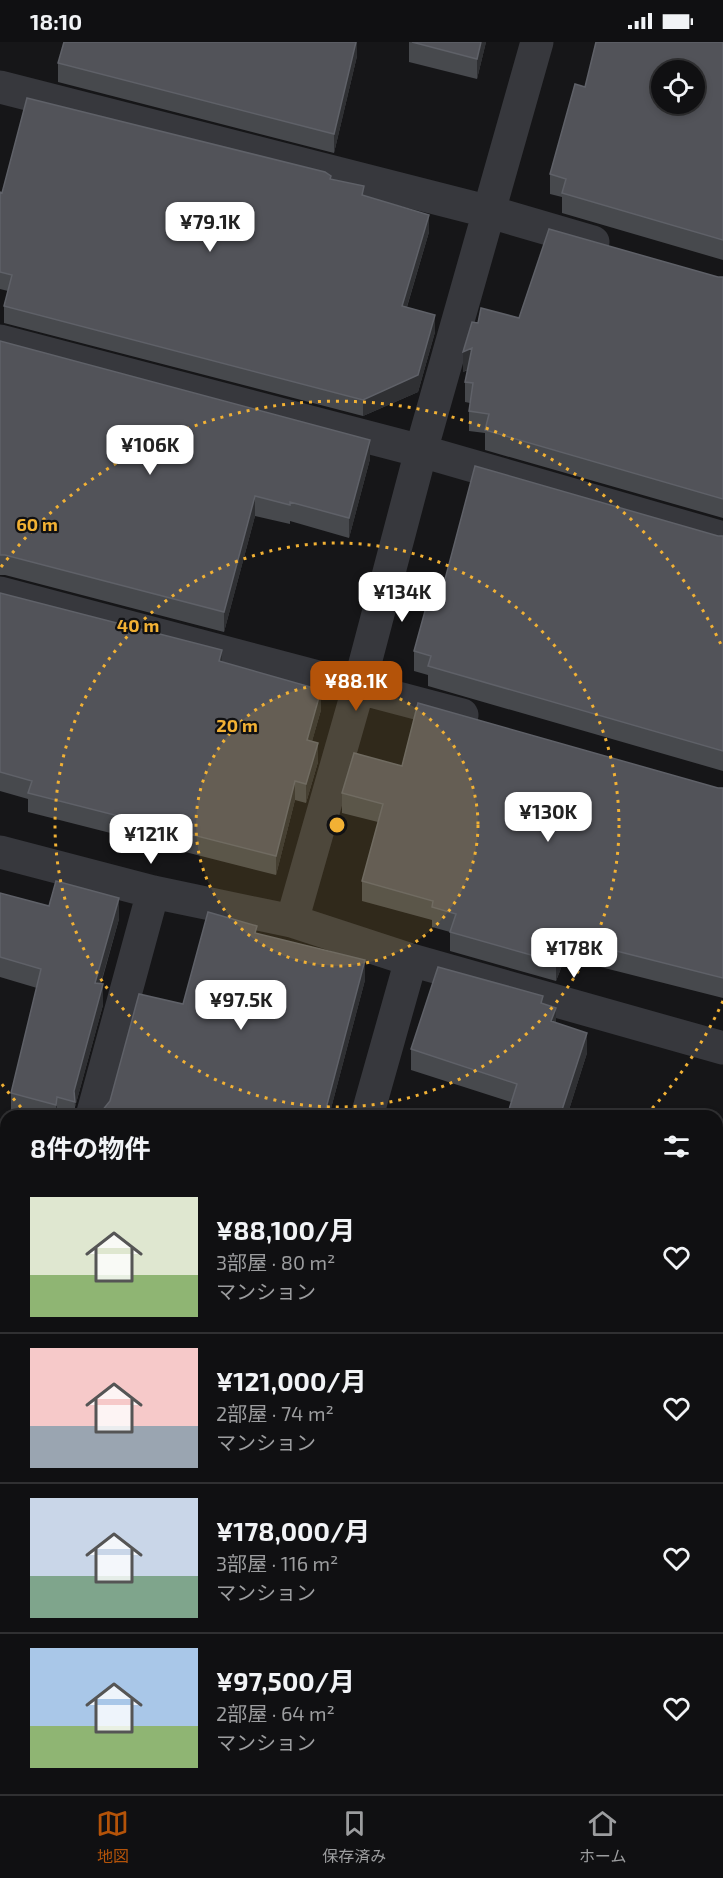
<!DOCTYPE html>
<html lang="ja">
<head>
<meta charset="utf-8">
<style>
	:root { --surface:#101012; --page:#1e1e20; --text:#f1f3f6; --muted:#9c9d9f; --line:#303032; --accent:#b45309 }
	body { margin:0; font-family:"Exo 2","Noto Sans JP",sans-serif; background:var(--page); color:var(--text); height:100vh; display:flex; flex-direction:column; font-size:22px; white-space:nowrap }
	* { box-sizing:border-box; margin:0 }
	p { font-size:20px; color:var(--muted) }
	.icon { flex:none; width:33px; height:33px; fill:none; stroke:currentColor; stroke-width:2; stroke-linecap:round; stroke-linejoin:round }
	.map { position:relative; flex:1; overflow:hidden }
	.drawer { position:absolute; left:0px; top:1068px; width:723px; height:684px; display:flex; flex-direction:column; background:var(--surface); border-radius:18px 18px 0 0; box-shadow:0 3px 9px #0003,0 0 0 2px var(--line) }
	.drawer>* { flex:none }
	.fabs { position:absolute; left:651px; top:18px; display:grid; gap:12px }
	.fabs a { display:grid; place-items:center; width:54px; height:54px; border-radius:50%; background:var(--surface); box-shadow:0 3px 9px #0003,0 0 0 2px var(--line); font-size:30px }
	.price { position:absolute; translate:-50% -51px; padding:0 14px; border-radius:12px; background:#fff; color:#222; font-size:20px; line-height:39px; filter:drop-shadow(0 2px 3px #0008) }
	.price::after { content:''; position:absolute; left:50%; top:36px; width:18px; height:14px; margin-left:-9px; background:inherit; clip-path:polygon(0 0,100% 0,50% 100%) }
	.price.selected { background:var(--accent); color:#fff }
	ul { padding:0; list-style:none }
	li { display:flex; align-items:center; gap:18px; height:150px; padding:0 30px }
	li+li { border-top:2px solid var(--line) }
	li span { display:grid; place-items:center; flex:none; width:168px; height:120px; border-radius:0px; color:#555 }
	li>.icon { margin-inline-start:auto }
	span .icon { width:72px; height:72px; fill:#fffc; stroke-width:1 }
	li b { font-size:26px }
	h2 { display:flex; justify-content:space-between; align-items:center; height:72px; padding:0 30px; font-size:26px }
	.status { display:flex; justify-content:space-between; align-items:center; height:42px; padding:0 30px; background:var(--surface); direction:ltr }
	.status svg { height:16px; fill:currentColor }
	.tabs { display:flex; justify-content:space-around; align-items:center; height:84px; border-top:2px solid var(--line); background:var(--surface); font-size:16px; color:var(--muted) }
	.tabs a { display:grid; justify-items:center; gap:3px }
	.tabs .selected { color:var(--accent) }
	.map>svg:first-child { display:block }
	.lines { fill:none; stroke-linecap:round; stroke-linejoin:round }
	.minor { stroke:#37383d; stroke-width:33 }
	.wall { fill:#47494d }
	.shaded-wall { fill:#2f3033 }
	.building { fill:#525359; stroke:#5f6168; stroke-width:1.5; fill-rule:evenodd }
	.ring { fill:none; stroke:#f2b134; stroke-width:3; stroke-dasharray:3 6 }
	.centre { fill:#f2b134; stroke:#111113; stroke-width:3 }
	.ring-label { font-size:18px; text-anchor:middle; font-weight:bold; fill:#f2b134; stroke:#111113; stroke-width:4.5; stroke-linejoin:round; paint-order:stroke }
</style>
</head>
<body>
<div class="status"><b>18:10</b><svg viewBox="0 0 49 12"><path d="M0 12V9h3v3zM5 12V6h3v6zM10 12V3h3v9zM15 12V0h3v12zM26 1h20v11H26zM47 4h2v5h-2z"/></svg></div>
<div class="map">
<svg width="723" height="1752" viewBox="0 0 723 1752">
	<rect width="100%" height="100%" fill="#161618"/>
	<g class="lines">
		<path class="minor" d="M0 45 490 170 593 200
			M0 299 421 409 723 496
			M0 551 462 673
			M0 810 153 850 292 879
			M411 918 723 1006
			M92 1074 153 850
			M367 1074 411 918 292 879 359 644 421 409 537 0
			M0 1171 6 1173
			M0 1258 6 1268
			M0 1496 6 1484
			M0 1631 6 1633
			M265 1746 279 1752
			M83 1752 94 1746
			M471 1752 473 1746"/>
	</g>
	<path class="wall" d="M357 0V14L334 111 58 40V21Z
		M409 0H486L477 37 409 20Z
		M723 0V218L562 171V155L550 152V132L585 45Z
		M331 137 364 154 429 190 407 265 435 290 418 350 363 374 4 281V264L8 249 0 247V150Z
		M718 235H723V476L485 408V391L469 389V369L470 361 465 360V340L468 328 463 330 478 281 519 276Z
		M0 299 370 417 349 496 290 479V482L255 474 224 590 5 533H0Z
		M718 494H723V729L428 644V633L414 629V609L439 560Z
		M0 551 222 620 321 668 312 699 318 720 306 761 295 758 276 833 28 770V757L0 749Z
		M402 724 723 746V956L565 916 556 939 450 909V890L432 885V878L362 859V839L378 780 342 771V751Z
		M0 851 49 864 119 877 101 942 103 963 75 1065V1074H19L11 1072V1051L37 946 0 935Z
		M257 891 365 938 329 1074H102V1069L183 962Z
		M543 962 556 981 587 1011 567 1074H507L511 1060 411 1028V1007Z
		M723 1227V1354L717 1345V1234L722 1231V1228Z"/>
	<path class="shaded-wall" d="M356 0H357V14L334 111V92Z
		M481 0H486L477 37V17Z
		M429 173V190L402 281V264Z
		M435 273V290L418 350 363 374V358Z
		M472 306V325L463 330V310Z
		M370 398V417L349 496V476Z
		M255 454V474L224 590V570Z
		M222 608V628L219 619Z
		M321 648V668L307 717V698Z
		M318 701V720L306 761V742Z
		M295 739V758L276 833V814Z
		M119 856V877L95 961V941Z
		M565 896V916L556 939V920Z
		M365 918V938L329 1074H324Z
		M103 942V963L75 1065 74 1049Z
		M556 966V986L551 979Z
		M587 991V1011L567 1074H560Z
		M57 1055V1074H56V1063Z
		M6 1387V1407L0 1410V1390Z
		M723 1425V1442L717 1445V1428Z
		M6 1707V1727L0 1731V1710Z
		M611 1746H619L617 1752H609Z"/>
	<path class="building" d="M64 0H356L334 92 58 21Z
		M412 0H481L477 17Z
		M596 0H723V198L562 151 566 137 550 132 575 42 585 45ZM662 28H694V62H662Z
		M27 56 325 130 331 134 330 137 364 144 362 153 429 173 402 264 435 273 418 333 363 358 4 264 12 233 0 230V150L2 151Z
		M549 187 718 235H723V457L485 388 489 372 469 369 473 341 465 340 472 306 463 310 472 280 478 281 481 266 519 276Z
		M0 299 370 398 349 476 290 460V463L255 454 224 570 5 513H0Z
		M475 424 718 494H723V709L428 624 431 614 414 609 428 558 439 560Z
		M0 551 222 608 219 619 321 648 307 698 318 701 306 742 295 739 276 814 28 751 32 739 0 730Z
		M418 661 718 746H723V936L565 896 556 920 450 890 456 872 432 865 433 859 362 839 383 762 342 751 354 711 402 724Z
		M56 839 119 856 95 941 103 942 74 1049 75 1060 57 1055 56 1063 11 1051 41 927 0 915V851L49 864Z
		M208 870 257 884 255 891 365 918 324 1074H117L102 1069 110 1059 139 952 183 962Z
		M438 925 543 954 541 961 556 966 551 979 587 991 560 1074H507L517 1042 411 1007Z
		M723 1227V1337L717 1328V1234L723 1230 722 1228Z
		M723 1355V1425L717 1428V1358Z
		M0 1356 6 1367V1387L0 1390Z
		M6 1647V1707L0 1710V1663Z
		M154 1746H220L223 1752H141Z
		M535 1746H611L609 1752H533Z
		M117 1748 119 1752H110Z"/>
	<circle cx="337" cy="783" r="141" fill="#f2b134" fill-opacity=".12"/>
	<g class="ring">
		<circle cx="337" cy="783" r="141"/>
		<circle cx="337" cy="783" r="282"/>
		<path d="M723 959A424 424 0 0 1 647 1072M27 1072A424 424 0 0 1 1 1041M1 525A424 424 0 0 1 723 607"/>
	</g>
	<circle cx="337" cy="783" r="9" class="centre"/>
	<g class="ring-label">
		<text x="37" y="489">60 m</text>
		<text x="138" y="590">40 m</text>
		<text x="237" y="690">20 m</text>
	</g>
</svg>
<div class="fabs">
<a><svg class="icon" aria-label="locate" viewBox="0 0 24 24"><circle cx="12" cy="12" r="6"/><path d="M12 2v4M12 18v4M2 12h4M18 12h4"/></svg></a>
</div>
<b class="price" style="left:210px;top:211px">¥79.1K</b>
<b class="price" style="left:150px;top:434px">¥106K</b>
<b class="price" style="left:402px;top:581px">¥134K</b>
<b class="price selected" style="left:356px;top:670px">¥88.1K</b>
<b class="price" style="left:548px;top:801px">¥130K</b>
<b class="price" style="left:151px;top:823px">¥121K</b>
<b class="price" style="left:574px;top:937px">¥178K</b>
<b class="price" style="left:241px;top:989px">¥97.5K</b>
<section class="drawer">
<h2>8件の物件<svg class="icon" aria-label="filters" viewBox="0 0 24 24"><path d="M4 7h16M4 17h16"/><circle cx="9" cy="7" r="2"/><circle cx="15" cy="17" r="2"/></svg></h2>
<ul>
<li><span style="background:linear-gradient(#dfe7d0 65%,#8fb573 0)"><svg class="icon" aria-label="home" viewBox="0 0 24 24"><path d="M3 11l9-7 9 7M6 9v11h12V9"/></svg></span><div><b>¥88,100/月</b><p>3部屋 · 80 m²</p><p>マンション</p></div><svg class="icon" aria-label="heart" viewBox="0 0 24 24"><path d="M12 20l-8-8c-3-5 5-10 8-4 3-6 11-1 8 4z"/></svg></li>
<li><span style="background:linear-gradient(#f6c9c9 65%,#9aa5b1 0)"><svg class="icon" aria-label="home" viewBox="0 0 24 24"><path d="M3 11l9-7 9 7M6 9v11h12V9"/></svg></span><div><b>¥121,000/月</b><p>2部屋 · 74 m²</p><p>マンション</p></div><svg class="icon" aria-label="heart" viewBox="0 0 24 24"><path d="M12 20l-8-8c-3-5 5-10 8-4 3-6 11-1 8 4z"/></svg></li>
<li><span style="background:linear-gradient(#c9d6e8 65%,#7fa58c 0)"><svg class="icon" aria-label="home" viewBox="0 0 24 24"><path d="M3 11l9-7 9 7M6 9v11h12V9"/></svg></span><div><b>¥178,000/月</b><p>3部屋 · 116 m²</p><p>マンション</p></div><svg class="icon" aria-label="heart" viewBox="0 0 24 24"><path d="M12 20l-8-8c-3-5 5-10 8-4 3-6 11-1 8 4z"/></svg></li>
<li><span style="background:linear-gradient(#a9c7e8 65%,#8fb573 0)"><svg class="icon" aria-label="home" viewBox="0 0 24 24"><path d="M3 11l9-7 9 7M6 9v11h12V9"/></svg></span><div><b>¥97,500/月</b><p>2部屋 · 64 m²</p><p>マンション</p></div><svg class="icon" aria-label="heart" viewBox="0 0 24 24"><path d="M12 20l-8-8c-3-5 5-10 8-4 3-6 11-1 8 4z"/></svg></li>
</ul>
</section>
</div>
<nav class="tabs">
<a class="selected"><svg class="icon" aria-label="map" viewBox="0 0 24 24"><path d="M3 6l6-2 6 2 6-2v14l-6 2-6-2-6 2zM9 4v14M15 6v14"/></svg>地図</a>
<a><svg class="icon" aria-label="saved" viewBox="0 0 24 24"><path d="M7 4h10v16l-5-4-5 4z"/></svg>保存済み</a>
<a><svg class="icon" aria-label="home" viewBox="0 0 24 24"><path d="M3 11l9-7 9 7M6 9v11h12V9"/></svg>ホーム</a>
</nav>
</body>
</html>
